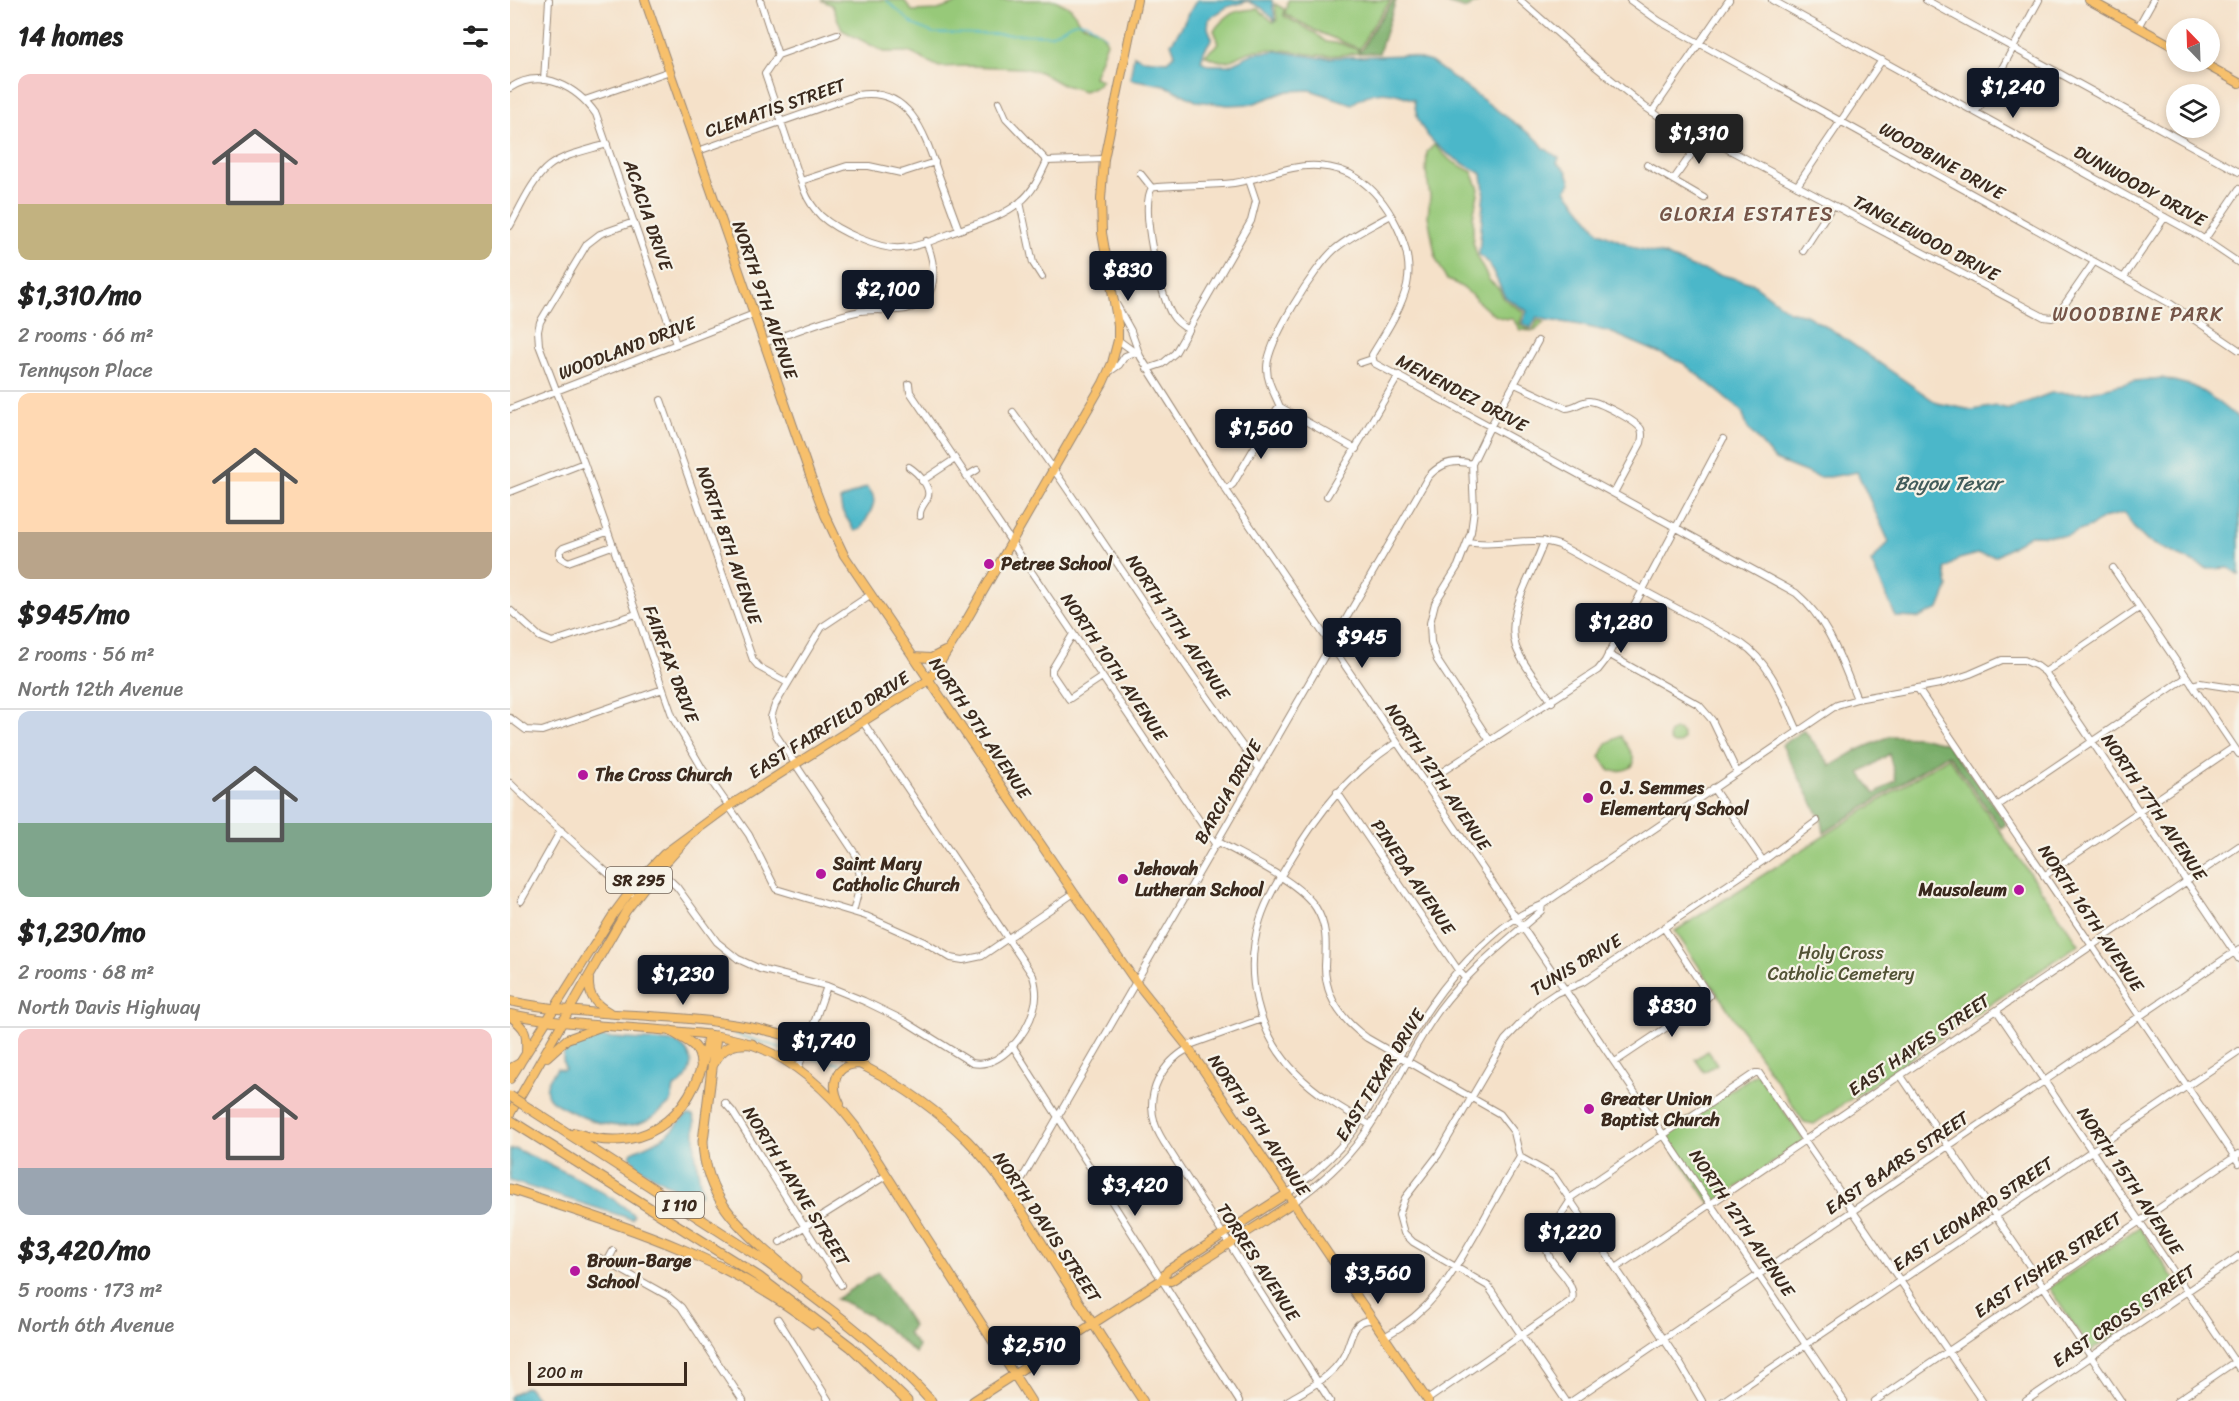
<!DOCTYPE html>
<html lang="en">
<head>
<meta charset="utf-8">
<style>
	:root { --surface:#fff; --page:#f2f2f2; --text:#222; --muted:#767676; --line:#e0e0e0; --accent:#111827 }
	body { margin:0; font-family:Sriracha,sans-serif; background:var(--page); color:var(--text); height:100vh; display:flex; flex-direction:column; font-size:22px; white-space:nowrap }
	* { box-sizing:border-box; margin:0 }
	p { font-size:20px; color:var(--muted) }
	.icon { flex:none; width:33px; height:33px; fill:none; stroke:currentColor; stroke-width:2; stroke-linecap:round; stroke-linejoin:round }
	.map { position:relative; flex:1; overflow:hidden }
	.panel { display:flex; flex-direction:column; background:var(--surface); width:510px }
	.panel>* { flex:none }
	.needle { width:39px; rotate:337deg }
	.buttons { position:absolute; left:1656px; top:18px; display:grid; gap:12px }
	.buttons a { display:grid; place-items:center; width:54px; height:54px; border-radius:50%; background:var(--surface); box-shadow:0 3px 9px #0003; font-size:30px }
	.scale { position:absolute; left:18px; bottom:15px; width:159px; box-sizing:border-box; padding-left:6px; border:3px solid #3b2a1e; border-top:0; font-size:16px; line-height:21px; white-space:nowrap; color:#3b2a1e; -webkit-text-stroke:4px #f7f3e8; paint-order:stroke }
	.price { position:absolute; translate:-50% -51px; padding:0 14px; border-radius:6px; background:var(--accent); color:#fff; font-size:20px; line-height:39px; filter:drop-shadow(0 2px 3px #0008) }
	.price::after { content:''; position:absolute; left:50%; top:36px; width:18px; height:14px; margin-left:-9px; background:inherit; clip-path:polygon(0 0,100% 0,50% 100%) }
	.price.selected { background:#222; color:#fff }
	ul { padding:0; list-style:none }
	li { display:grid; align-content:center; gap:12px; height:318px; padding:0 18px }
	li+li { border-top:2px solid var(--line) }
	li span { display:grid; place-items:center; height:186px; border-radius:12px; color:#555 }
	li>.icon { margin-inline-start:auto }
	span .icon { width:108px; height:108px; fill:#fffc; stroke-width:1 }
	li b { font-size:26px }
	h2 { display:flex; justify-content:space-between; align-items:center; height:72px; padding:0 18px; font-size:26px }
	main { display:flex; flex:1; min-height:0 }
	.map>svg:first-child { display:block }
	.green { fill:#97c979; stroke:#697a4c; stroke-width:1.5 }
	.forest { fill:#79ad69; stroke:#5a6c44; stroke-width:1.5; fill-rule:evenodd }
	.water { fill:#4cb7c9; stroke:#447074; stroke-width:1.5 }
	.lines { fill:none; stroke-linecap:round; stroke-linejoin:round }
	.stream { stroke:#4cb7c9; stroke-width:1.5 }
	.minor-casing { stroke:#988674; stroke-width:8 }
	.major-casing { stroke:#988674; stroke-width:10 }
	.highway-casing { stroke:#988674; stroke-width:11 }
	.minor { stroke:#fff; stroke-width:6 }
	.major { stroke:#f7c06c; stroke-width:8 }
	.highway { stroke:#f7c06c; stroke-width:9 }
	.highway-bridge-casing { stroke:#988674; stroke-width:11; stroke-linecap:butt }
	.highway-bridge { stroke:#f7c06c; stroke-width:9 }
	.poi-dot { fill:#b5179e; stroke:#f7f3e8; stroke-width:2 }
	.labels { text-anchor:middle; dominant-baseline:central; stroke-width:4.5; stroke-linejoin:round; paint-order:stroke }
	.shield { fill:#f7f3e8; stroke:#73665b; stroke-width:1.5 }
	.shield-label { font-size:16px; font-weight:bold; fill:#3b2a1e }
	.street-label { font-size:18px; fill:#3b2a1e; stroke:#f7f3e8 }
	.poi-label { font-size:18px; font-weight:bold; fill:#3b2a1e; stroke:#f7f3e8; text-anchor:start }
	.park-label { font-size:18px; fill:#525235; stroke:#f7f3e8 }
	.neighbourhood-label { font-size:20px; letter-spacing:1.5px; fill:#745447; stroke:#f7f3e8 }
	.water-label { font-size:20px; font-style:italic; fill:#415b5a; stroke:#f7f3e8 }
</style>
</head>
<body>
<main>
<section class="panel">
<h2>14 homes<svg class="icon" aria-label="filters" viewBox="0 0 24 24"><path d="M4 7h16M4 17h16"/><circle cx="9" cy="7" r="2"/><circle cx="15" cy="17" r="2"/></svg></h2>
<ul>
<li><span style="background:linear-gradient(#f6c9c9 70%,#c2b280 0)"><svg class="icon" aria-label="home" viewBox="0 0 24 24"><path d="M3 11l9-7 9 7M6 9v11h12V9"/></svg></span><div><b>$1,310/mo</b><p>2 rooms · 66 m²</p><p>Tennyson Place</p></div></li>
<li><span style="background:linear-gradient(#ffd9b3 75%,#b9a48a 0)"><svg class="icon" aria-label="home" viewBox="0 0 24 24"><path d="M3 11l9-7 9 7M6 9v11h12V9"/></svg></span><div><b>$945/mo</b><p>2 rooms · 56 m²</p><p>North 12th Avenue</p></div></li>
<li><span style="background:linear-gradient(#c9d6e8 60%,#7fa58c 0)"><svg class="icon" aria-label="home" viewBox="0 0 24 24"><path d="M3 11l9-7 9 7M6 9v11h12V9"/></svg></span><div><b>$1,230/mo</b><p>2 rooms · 68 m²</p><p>North Davis Highway</p></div></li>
<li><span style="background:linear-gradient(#f6c9c9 75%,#9aa5b1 0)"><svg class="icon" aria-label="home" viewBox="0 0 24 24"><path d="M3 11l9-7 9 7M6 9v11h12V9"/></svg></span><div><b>$3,420/mo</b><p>5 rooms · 173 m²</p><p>North 6th Avenue</p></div></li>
</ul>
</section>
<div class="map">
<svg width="1729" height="1401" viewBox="0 0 1729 1401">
	<rect width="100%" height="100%" fill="#f7f3e8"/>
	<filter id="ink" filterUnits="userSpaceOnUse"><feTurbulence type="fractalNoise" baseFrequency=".0167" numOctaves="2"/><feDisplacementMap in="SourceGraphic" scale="12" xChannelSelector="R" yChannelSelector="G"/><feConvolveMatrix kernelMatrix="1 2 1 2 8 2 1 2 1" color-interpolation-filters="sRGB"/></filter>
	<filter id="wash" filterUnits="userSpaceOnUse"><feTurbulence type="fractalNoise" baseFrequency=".008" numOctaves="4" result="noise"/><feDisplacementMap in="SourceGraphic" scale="24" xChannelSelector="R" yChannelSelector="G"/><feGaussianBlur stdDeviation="1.35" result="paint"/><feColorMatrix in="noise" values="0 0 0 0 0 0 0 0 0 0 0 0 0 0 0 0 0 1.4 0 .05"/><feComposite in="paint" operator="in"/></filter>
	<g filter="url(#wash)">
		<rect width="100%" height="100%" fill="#f5e1c9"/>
		<path class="green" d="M311 0H394L402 11 428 10 457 0H545L561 8 570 23C583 27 591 29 597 42L584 77 592 80 586 86 574 91 551 84 530 72 513 68 458 66 429 67 399 52H374L332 30 322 5Z
			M778 0H881L859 31 850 49 808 32 775 14Z
			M765 4 774 9V16L805 33 816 42 832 44 848 50 849 53C835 54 820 57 807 55 786 53 768 47 747 50 722 54 723 70 695 55L709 43 704 30C719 12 724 10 748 9L763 22 767 21Z
			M924 145 941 161 962 172 969 189 963 217V242L968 259 979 280 989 289 994 299 1014 312 1010 322 1011 325 1020 330H1023L1028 320 1034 322 1025 331 1010 330 1003 319C974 321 967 289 937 280L926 259 918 216 920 196 916 172 917 152Z
			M1159 737a7 7 0 1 1 14 0a7 7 0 1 1-14 0Z
			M1111 736C1125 758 1135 771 1100 771L1090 757 1097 743Z
			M1438 757 1569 944 1304 1124 1294 1122 1165 931Z
			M1198 1051 1207 1064 1194 1072 1185 1059Z
			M1247 1073 1295 1141 1201 1205 1153 1135Z
			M1629 1227 1672 1291 1581 1351 1539 1288Z"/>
		<path class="forest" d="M884 0H886L869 53H849L848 50H852L861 32Z
			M926 0H972L956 9Z
			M1294 730 1321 766 1346 751 1380 736 1409 737 1435 743 1472 788 1496 824 1491 828 1440 756 1436 755 1314 833 1312 821 1272 745ZM1379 754 1386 780 1365 794 1350 773Z
			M368 1272 403 1326 397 1333 408 1346 405 1353C380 1331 357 1309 326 1299Z"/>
		<path class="water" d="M687 0H762L765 21 752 8 738 1 717 7 699 19 698 28 702 38 694 51 691 61 698 65H719L744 53 767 51 811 58 896 55 921 62 1028 140 1034 148 1049 158 1047 163 1056 170 1061 183 1056 190 1089 232 1126 248 1155 255 1182 267 1242 283 1279 311 1296 315 1322 330 1427 403 1462 410 1487 406 1499 409 1541 393H1576L1625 381 1652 378 1683 386 1700 396 1729 419V575L1719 568 1698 569 1637 541 1623 527 1615 513 1593 518 1580 527 1556 536 1520 535 1487 556 1468 554 1449 559 1435 569 1438 587 1429 609 1408 618 1386 617 1361 562 1379 542 1347 472 1320 477H1308L1265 460 1237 427 1232 411 1173 363 1100 332 1065 324 1037 320 1027 317 1021 328 1012 323 1017 311 995 297 979 263 969 255 974 191 972 174C948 161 918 146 908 119 906 113 905 106 904 100 880 90 864 88 842 104L800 90 778 91 742 104 718 105 686 101 654 85 620 79 624 55 632 59 657 61 665 54 661 43C672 30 677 14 687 0Z
			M356 487C373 499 358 515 351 529L345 531 332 511 330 500Z
			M87 1037 165 1042C188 1053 184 1077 164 1088 163 1092 162 1098 161 1102 158 1106 151 1111 147 1114 121 1135 85 1124 58 1110 51 1106 39 1102 37 1093 34 1085 42 1075 47 1068L53 1070 55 1069C54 1065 53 1062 53 1058 53 1044 76 1039 87 1037Z
			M178 1115 183 1116 185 1121V1151L192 1194 182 1199 128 1167 120 1156 122 1152 150 1139 163 1130 173 1118Z
			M6 1149C46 1168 90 1186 124 1215L122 1219 0 1181V1150Z
			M15 1387 19 1388 29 1401H0V1396Z"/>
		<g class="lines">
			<path class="stream" d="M376 0 404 25 423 33 541 35 565 22H576L596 36
				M225 1034 287 1053
				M299 1057 330 1064"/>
		</g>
	</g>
	<g filter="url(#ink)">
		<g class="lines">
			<g class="minor-casing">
				<path id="minor" d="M250 0 268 55 255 74 294 190C298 200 304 209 311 216 327 231 370 250 391 248 411 247 433 236 452 229 472 222 493 216 510 202 523 192 530 176 537 161L594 159
					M1010 0 1086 67 1135 107 1150 117 1197 138 1534 317 1542 318 1548 314 1584 262
					M1120 0 1149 21 1661 304 1729 350
					M1262 0 1689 236 1729 263
					M1416 0 1729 172
					M1628 27 1643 0
					M268 55 327 34
					M34 80 39 0
					M0 88C31 67 67 87 86 114L166 344
					M75 100 160 71
					M489 102 496 118 537 161
					M1142 112 1219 0
					M1465 112 1475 100 1529 0
					M188 151 347 95C399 86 414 132 428 173 435 192 442 211 449 230
					M1137 165 1194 198
					M630 173 642 188
					M1164 179 1194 136
					M291 181 337 166H359L391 173 425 162
					M1287 186 1372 60
					M642 188C649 186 657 187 664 186 684 185 704 185 724 183 753 179 779 164 808 166 822 167 835 170 847 178 878 198 905 249 897 285 891 310 875 333 862 355L864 363 1286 593C1319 621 1331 660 1347 699
					M642 188C629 206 650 295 662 315 666 322 672 326 679 330
					M510 202 523 263 532 277
					M124 222 90 234 77 244 30 322 28 331 29 345 74 463 163 718 192 768 239 835 266 889 356 916 414 942 441 958 453 960 472 956 564 893
					M0 226C10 208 23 178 39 166 55 154 79 150 97 144
					M1695 239 1729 189
					M1293 251 1323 205
					M1614 277 1655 217
					M605 302 621 331 630 356
					M608 340 630 356 699 465 1334 1401
					M254 343C284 332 315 319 346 312 362 308 379 312 396 309 431 302 426 265 416 241
					M850 363 862 359
					M637 369 652 364 665 353 741 221 746 201 739 180
					M599 372 609 365 615 356 626 352
					M399 384 400 392 706 845
					M1005 384 1056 408C1065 408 1071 401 1079 401 1088 401 1126 421 1131 429 1133 434 1132 438 1131 443L1104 493
					M151 400 243 660 249 667 278 683
					M770 407C765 394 757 383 757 368 757 342 805 266 825 249 842 235 862 226 881 215
					M770 407 846 449
					M0 409 244 314
					M503 412C588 528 662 653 749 768
					M399 467C407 472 423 488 417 499 414 505 409 509 410 516
					M457 476 467 470
					M412 481 445 459
					M716 490 723 484 767 409 770 407
					M0 492 74 463
					M817 496 889 375
					M97 532 53 548 50 551V557L58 562 102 546
					M1034 541C1024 574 994 612 1006 647 1013 666 1030 684 1042 702
					M958 542C989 548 1019 535 1049 545L1231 643C1261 663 1273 699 1288 731
					M1603 568 1729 754
					M0 610 30 637 42 642 126 614
					M563 634 542 669V674L559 699 592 677
					M1098 654 1189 705 1202 720 1227 772
					M1535 672 1629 608
					M1682 685 1690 683 1729 689
					M1408 689 1729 1163
					M0 718 16 730 32 731 153 689
					M980 741 927 660 921 642 920 623 925 603 948 566 961 532 964 510 962 464 978 431 1028 341
					M0 783C39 821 80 857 121 894
					M915 783 1088 670 1095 661 1213 439
					M1203 788 1253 861
					M827 792 948 970 955 978
					M1487 806 1677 677
					M707 841C736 858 789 881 806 908 818 927 816 945 815 966 815 997 833 1021 857 1038L990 1114 1004 1132 1010 1157C996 1180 982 1204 969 1228 942 1275 923 1311 874 1337
					M146 867 167 887 207 942 228 959 250 969 317 986 354 1001 393 1020 462 1063C491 1069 517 1034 524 1008 528 997 526 986 523 976L353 722
					M1534 876 1724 747
					M11 901 51 830
					M343 912 351 882 346 855 266 735 261 717 265 705 312 627 360 595
					M1487 1011 1729 1368
					M502 1045 729 1401
					M677 1046 752 1019
					M679 1048C652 1063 635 1093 645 1124 648 1134 655 1144 661 1153L820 1401
					M1105 1062 1187 1007 1199 996 1154 928
					M288 1069 317 986
					M1391 1076 1611 1401
					M215 1103 223 1112 331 1285
					M860 1125C834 1110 807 1095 786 1073 747 1033 733 973 750 920 757 898 769 879 781 859 810 810 839 774 887 742
					M1010 1157 1044 1176 1171 1365 1192 1401
					M778 1193C806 1173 833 1148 852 1119 892 1056 915 999 972 946 990 929 1009 913 1032 905L1327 705 1347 699 1430 684 1460 674 1492 660H1514L1527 666 1535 672 1729 959
					M502 1196 918 477C930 463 945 459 962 464
					M1060 1198 1245 1073H1249L1472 1401
					M784 1202C810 1183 834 1163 853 1136 882 1096 900 1050 929 1010 958 971 994 943 1031 911L1032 905
					M270 1242 377 1175
					M90 1258 158 1296 171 1307 233 1401
					M97 1262 103 1251
					M1106 1268 1729 846
					M268 1319 319 1401
					M917 1400 1062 1300C1068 1278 1032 1264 1037 1242 1040 1228 1053 1213 1060 1201
					M777 1401C797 1389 821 1378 833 1357 842 1343 840 1319 862 1320
					M1056 1401 978 1286 903 1242 894 1233 889 1215 895 1198 928 1155 995 1040 1028 1005 1046 993 1073 982 1253 861 1307 821
					M1062 1401 1729 949
					M1213 1401 1729 1051
					M1365 1401 1729 1154
					M1516 1401 1729 1256
					M1667 1401 1729 1359"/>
			</g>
			<g class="major-casing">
				<path id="major" d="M135 0 301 478 315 515 334 555 564 893 626 982 677 1046 918 1401
					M1579 0 1666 48
					M1691 62 1729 83
					M403 657 421 658 435 651
					M79 979C78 996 85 1004 99 1012
					M0 1001C79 1018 160 1012 239 1027 321 1043 399 1082 458 1141 492 1176 516 1218 542 1259 572 1307 602 1354 633 1401
					M0 1014C49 1024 100 1026 150 1030 183 1033 217 1034 248 1047 288 1063 320 1093 346 1127L521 1401
					M0 1016C16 1029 17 1031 16 1052
					M37 1057 57 1039 93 1026
					M0 1079 105 912 128 881 154 854 219 806 419 680 452 628 593 383 602 363 608 340V325L592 233 591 199 594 159 627 0
					M330 1104C320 1085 324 1064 350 1064
					M0 1114 116 911 137 884 177 839
					M651 1280 661 1281 784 1202
					M463 1401 651 1280 658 1270 778 1193"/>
			</g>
			<g class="highway-casing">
				<path id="highway" d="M161 1031C176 1041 190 1043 191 1064
					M206 1036 193 1141C195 1207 242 1237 286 1277
					M204 1063C212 1046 225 1043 242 1044
					M0 1069 9 1064
					M20 1109 251 1258C310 1301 372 1346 421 1401
					M0 1120 249 1277 341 1347 397 1401
					M65 1133C141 1160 191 1106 198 1035
					M0 1189C109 1225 210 1253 303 1324"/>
			</g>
			<use href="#minor" class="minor"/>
			<use href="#major" class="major"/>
			<use href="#highway" class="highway"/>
			<g class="highway-bridge-casing">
				<path id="highway-bridge" d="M0 1096 20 1109"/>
			</g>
			<use href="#highway-bridge" class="highway-bridge"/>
		</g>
	</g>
	<g class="poi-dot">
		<circle cx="479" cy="564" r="6"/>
		<circle cx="73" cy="775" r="6"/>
		<circle cx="1078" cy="798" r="6"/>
		<circle cx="311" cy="874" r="6"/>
		<circle cx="613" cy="879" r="6"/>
		<circle cx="1509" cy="890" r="6"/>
		<circle cx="1079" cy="1109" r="6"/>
		<circle cx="65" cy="1271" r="6"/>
	</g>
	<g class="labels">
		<g class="shield">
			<rect x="96" y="867" width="66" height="26" rx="4.5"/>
			<rect x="146" y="1192" width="48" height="26" rx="4.5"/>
		</g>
		<g class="shield-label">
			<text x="129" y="880">SR 295</text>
			<text x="170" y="1205">I 110</text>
		</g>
		<g class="street-label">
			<text transform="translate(265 108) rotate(-19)">CLEMATIS STREET</text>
			<text transform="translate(1432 161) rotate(29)">WOODBINE DRIVE</text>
			<text transform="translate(1630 186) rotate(29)">DUNWOODY DRIVE</text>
			<text transform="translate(138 215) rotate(71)">ACACIA DRIVE</text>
			<text transform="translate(1416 238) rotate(28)">TANGLEWOOD DRIVE</text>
			<text transform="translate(255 300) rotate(71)">NORTH 9TH AVENUE</text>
			<text transform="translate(117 348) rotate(-21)">WOODLAND DRIVE</text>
			<text transform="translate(952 393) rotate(28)">MENENDEZ DRIVE</text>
			<text transform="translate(219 545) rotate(71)">NORTH 8TH AVENUE</text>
			<text transform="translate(668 627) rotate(56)">NORTH 11TH AVENUE</text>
			<text transform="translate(161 664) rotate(69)">FAIRFAX DRIVE</text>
			<text transform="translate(604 667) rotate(56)">NORTH 10TH AVENUE</text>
			<text transform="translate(319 725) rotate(-32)">EAST FAIRFIELD DRIVE</text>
			<text transform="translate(470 728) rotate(56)">NORTH 9TH AVENUE</text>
			<text transform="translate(928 777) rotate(56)">NORTH 12TH AVENUE</text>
			<text transform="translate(718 792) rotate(-60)">BARCIA DRIVE</text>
			<text transform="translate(1644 807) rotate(56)">NORTH 17TH AVENUE</text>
			<text transform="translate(903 877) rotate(56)">PINEDA AVENUE</text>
			<text transform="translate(1581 918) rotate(56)">NORTH 16TH AVENUE</text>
			<text transform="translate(1066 965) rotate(-31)">TUNIS DRIVE</text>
			<text transform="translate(1409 1045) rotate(-34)">EAST HAYES STREET</text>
			<text transform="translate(870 1075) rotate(-58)">EAST TEXAR DRIVE</text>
			<text transform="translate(749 1125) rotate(56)">NORTH 9TH AVENUE</text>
			<text transform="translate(1387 1163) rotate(-34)">EAST BAARS STREET</text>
			<text transform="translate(1620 1181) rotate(56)">NORTH 15TH AVENUE</text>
			<text transform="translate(286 1186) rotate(58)">NORTH HAYNE STREET</text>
			<text transform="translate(1463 1214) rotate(-34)">EAST LEONARD STREET</text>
			<text transform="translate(1232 1223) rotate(56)">NORTH 12TH AVENUE</text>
			<text transform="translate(537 1227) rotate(56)">NORTH DAVIS STREET</text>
			<text transform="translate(748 1262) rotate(57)">TORRES AVENUE</text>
			<text transform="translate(1538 1265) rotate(-34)">EAST FISHER STREET</text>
			<text transform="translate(1614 1316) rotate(-34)">EAST CROSS STREET</text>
		</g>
		<g class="poi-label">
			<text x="491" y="564">Petree School</text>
			<text x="85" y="775">The Cross Church</text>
			<text x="1090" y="788">O. J. Semmes<tspan x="1090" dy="21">Elementary School</tspan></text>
			<text x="323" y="864">Saint Mary<tspan x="323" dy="21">Catholic Church</tspan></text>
			<text x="625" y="869">Jehovah<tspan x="625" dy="21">Lutheran School</tspan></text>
			<text x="1497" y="890" text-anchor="end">Mausoleum</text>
			<text x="1091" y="1099">Greater Union<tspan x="1091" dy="21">Baptist Church</tspan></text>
			<text x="77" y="1261">Brown-Barge<tspan x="77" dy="21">School</tspan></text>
		</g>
		<g class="park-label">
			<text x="1331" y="953">Holy Cross<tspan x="1331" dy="21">Catholic Cemetery</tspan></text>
		</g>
		<g class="neighbourhood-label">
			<text x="1237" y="214">GLORIA ESTATES</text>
			<text x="1628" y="314">WOODBINE PARK</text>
		</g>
		<g class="water-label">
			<text x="1438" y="483">Bayou Texar</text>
		</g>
	</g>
</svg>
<div class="buttons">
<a><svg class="needle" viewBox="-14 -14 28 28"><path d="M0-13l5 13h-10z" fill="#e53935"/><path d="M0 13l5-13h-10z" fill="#767676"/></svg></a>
<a><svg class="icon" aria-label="layers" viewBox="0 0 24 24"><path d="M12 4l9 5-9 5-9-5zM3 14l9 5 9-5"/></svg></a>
</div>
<div class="scale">200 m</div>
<b class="price" style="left:1503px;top:119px">$1,240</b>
<b class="price selected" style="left:1189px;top:165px">$1,310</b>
<b class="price" style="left:618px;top:302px">$830</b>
<b class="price" style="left:378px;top:321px">$2,100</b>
<b class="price" style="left:751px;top:460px">$1,560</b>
<b class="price" style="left:1111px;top:654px">$1,280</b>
<b class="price" style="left:852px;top:669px">$945</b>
<b class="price" style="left:173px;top:1006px">$1,230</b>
<b class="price" style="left:1162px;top:1038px">$830</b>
<b class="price" style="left:314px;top:1073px">$1,740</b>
<b class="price" style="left:625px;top:1217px">$3,420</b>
<b class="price" style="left:1060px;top:1264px">$1,220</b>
<b class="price" style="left:868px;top:1305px">$3,560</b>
<b class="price" style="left:524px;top:1377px">$2,510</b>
</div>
</main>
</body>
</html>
